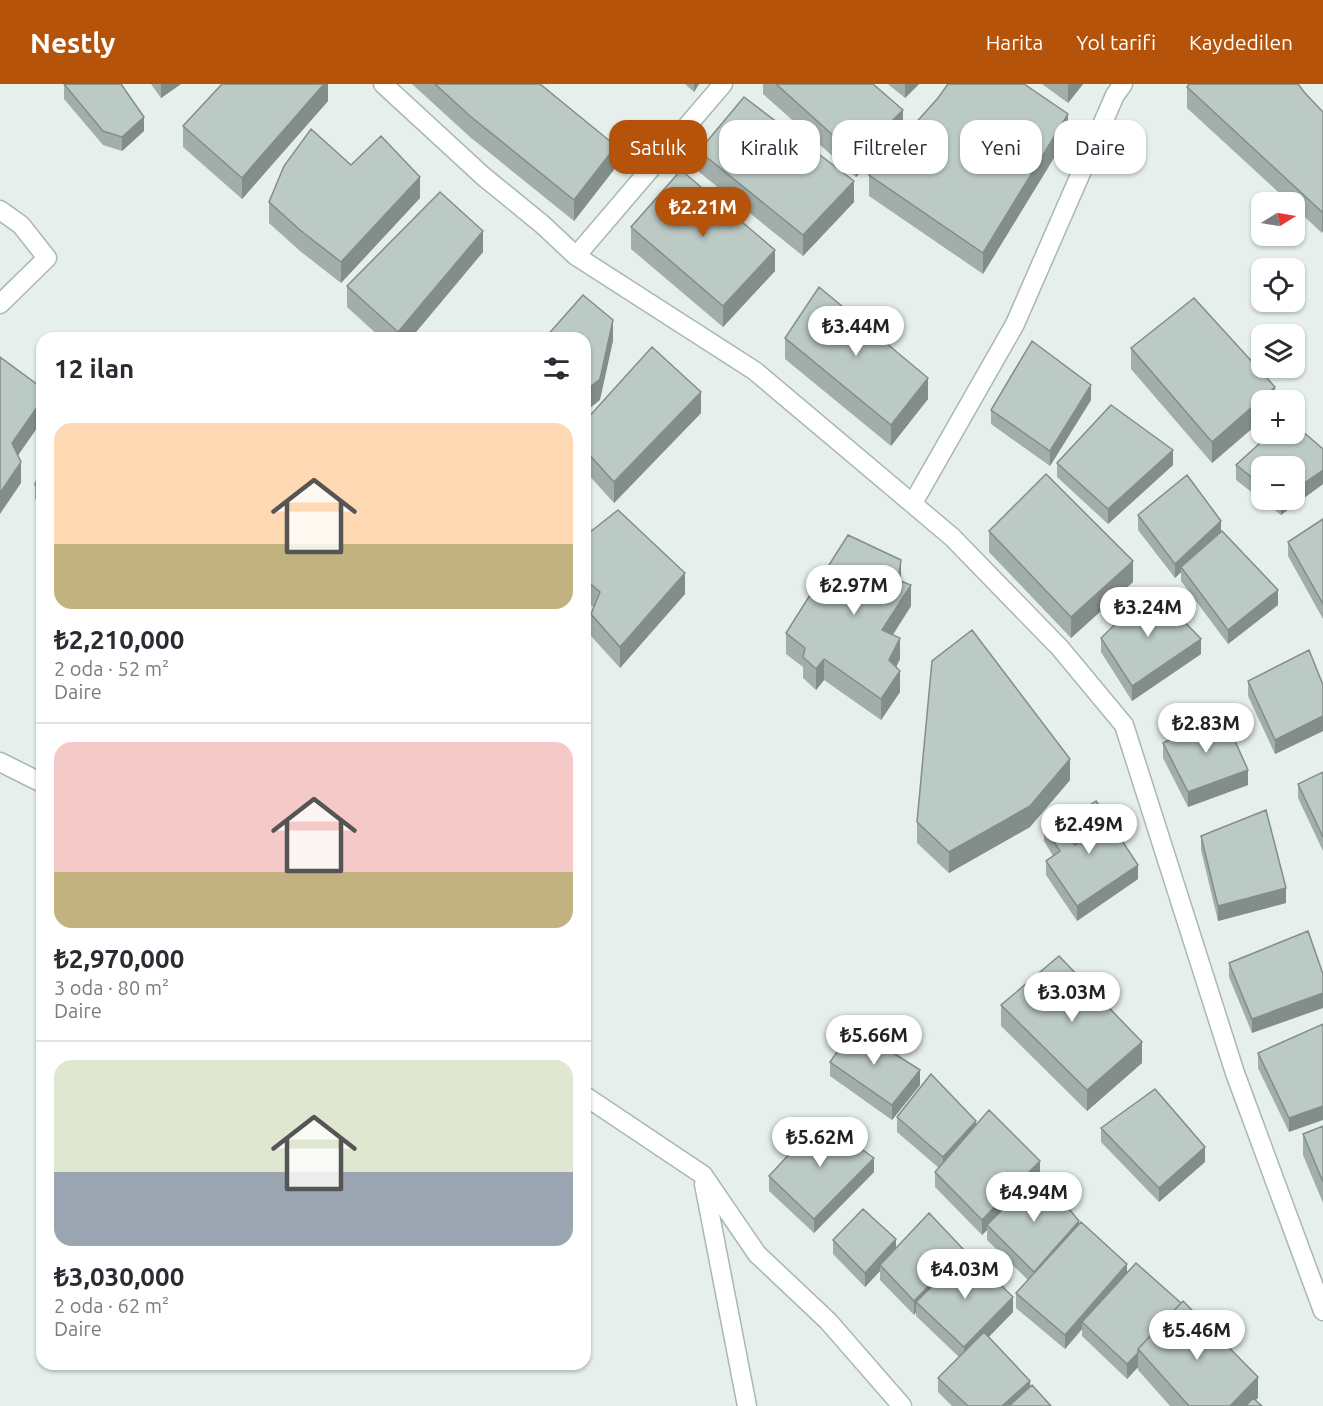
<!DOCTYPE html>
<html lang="tr">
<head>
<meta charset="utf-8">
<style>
	:root { --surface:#fff; --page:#f2f2f3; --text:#2b2b33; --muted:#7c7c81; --line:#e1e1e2; --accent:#b45309 }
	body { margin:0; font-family:Ubuntu,sans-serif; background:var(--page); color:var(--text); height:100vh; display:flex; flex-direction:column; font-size:22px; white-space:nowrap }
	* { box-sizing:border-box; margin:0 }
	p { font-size:20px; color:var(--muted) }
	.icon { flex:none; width:33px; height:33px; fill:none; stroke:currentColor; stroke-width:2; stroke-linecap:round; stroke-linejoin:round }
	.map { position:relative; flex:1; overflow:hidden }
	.panel { position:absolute; left:36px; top:248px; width:555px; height:1038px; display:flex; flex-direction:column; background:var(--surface); border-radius:18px; box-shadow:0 2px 4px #0004 }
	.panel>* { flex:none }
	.banner { position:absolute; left:609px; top:36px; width:570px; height:54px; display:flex; gap:12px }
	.needle { width:39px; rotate:79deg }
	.tools { position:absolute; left:1251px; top:108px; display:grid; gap:12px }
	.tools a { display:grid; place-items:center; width:54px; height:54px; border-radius:12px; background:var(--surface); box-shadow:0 2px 4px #0004; font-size:30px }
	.price { position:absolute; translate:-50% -51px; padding:0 14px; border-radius:21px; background:#fff; color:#222; font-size:20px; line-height:39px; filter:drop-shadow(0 2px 3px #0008) }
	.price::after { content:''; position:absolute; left:50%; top:36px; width:18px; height:14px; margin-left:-9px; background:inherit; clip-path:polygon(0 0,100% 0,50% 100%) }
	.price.active { background:var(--accent); color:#fff }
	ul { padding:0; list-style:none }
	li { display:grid; align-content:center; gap:12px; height:318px; padding:0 18px }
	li+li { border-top:2px solid var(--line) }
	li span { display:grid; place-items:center; height:186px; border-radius:18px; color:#555 }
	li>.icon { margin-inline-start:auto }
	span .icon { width:108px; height:108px; fill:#fffc; stroke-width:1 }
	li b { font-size:26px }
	h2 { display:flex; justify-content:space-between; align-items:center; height:72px; padding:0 18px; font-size:26px }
	.tag { padding:0 21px; border-radius:18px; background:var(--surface); box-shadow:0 2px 4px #0004; font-size:21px; line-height:54px }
	.tag.active { background:var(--accent); color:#fff }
	header { display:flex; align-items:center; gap:36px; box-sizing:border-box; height:84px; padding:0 30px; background:var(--accent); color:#fff }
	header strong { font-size:28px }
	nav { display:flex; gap:33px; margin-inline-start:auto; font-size:21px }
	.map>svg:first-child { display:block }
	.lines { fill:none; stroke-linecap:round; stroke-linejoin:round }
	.minor-casing { stroke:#a8b8b2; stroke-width:21 }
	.minor { stroke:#fff; stroke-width:18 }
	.wall { fill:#a1aea9; fill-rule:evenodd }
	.shaded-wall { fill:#838d89 }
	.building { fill:#bbcac4; stroke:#838d89; stroke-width:1.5 }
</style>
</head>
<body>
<header>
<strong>Nestly</strong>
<nav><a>Harita</a><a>Yol tarifi</a><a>Kaydedilen</a></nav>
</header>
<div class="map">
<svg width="1323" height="1322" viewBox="0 0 1323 1322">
	<rect width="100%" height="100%" fill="#e6efeb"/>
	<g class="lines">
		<g class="minor-casing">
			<path id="minor" d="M383 0 483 92 543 141 576 172 755 287 952 453 1060 564 1124 641 1235 989 1323 1227
				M0 126 21 141 47 174 0 220
				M576 172 723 0
				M913 419 1015 240 1115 11 1123 0
				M0 678 42 699
				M585 1012 703 1091 757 1170 828 1237 902 1322
				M704 1100 747 1322"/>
		</g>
		<use href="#minor" class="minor"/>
	</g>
	<path class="wall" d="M64 0 144 47 122 67 103 61 64 15Z
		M151 0H181L161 14Z
		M328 0V17L242 115 183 63V42Z
		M412 0H540L616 83 574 137 470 53Z
		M685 0H699L694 8Z
		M763 0H873L903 47 856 93 763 10Z
		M888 0H919L905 14Z
		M1042 0H1083L1068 19Z
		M1187 3 1305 9 1323 28 1322 149 1294 123V118H1289L1187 24Z
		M1068 51 983 190 869 112V91Z
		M699 67 854 118 803 172 699 88Z
		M351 81 420 114 341 199 300 167 269 139V118Z
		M631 143 775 187 723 243 631 165Z
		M483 168 411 254H381L347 223V202Z
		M785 254 928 315 891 362 785 275Z
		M1131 264 1275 316H1262V336L1212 379 1131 285Z
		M1091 316 1050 382 991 340V326Z
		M701 329 614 419 585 387V337Z
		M1294 340 1323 365V400L1281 431 1236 396V381L1270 350H1294ZM1262 382H1294V416H1262Z
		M1057 379 1173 381 1108 440 1057 393Z
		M42 380V420L35 415V401Z
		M1138 431 1221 448 1278 521 1228 560 1181 497V488L1175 494 1138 446Z
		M1323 435V535L1288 472V458Z
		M989 447 1133 498 1071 554 989 468Z
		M585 452 685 510 620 584 591 552V530L594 524 585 516Z
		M901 497 911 522 893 551 900 575 896 583 900 608 881 636 824 596 816 606 803 594V583L786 570V549Z
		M1101 554 1201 570 1132 617 1101 568Z
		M1248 597 1323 601V647L1275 670 1248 612Z
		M1163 659 1248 701 1188 723 1163 674Z
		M1323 688V767L1298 714V700Z
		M1070 696 1030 743 949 789 917 759V738Z
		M1075 731 1138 795 1077 837 1046 791V777L1053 772 1044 757V743L1075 761 1082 757 1075 746Z
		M1201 752 1286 819 1218 837 1201 766Z
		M1229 879 1323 890 1252 949 1229 893Z
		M1001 921 1142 979 1087 1027 1001 942Z
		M1323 940 1289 1048 1258 984V969Z
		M830 978 920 1001 892 1036 830 992Z
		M897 1033 976 1041 1040 1091 1079 1140 1127 1188 1258 1314 1255 1316 1262 1322H1170L1138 1286V1283L1127 1295 1082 1252V1245L1065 1265 1016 1224V1209L1028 1196 987 1156V1146L982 1151 935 1103V1088L939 1084 897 1048Z
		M1323 1042V1119L1303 1071V1050Z
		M1101 1044 1205 1078 1159 1118 1101 1058Z
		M874 1088 814 1149 769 1107V1092Z
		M833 1156 896 1164 964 1171 1013 1228 989 1253 1030 1302 1051 1322H952L938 1308V1294L959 1273 916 1232V1228L914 1231 880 1196V1187L865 1203 833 1170Z"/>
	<path class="shaded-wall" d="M161 0H181L161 14Z
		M324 0H328V17L242 115V94Z
		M694 0H699L694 8Z
		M905 0H919L905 14Z
		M1068 0H1083L1068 19Z
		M903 26V47L856 93V72Z
		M1068 30V51L983 190V169Z
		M144 33V47L122 67V53Z
		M616 62V83L574 137V116Z
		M420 93V114L341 199V178Z
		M854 97V118L803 172V151Z
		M1323 126V147L1322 149V128Z
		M483 147V168L411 254H398V248Z
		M775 166V187L723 243V222Z
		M613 236V257L600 316 585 328V307Z
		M928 294V315L891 362V341Z
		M1091 301V316L1050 382V367Z
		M1275 303V316H1262V336L1212 379V358Z
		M701 308V329L614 419V398Z
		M42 316V337L12 380V359Z
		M1173 366V381L1108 440V425Z
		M21 378V399L0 430V409Z
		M1323 386V400L1281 431V417L1282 416H1294V406Z
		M1221 437V452L1181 483V488L1175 494V480Z
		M901 476V497L898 496Z
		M1133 477V498L1071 554V533Z
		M685 489V510L620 584V563Z
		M911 501V522L882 567V546Z
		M1278 506V521L1228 560V546Z
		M900 554V575L889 597V576Z
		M1201 555V570L1132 617V602Z
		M824 575V596L816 606V585Z
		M900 587V608L881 636V615Z
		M1323 632V647L1275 670V656Z
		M1070 675V696L1030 743 949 789V768Z
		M1248 686V701L1188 723V708Z
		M1138 781V795L1077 837V822Z
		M1286 804V819L1218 837V822Z
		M1323 909V924L1252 949V935Z
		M1142 958V979L1087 1027V1006Z
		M920 986V1001L892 1036V1021Z
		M1323 1022V1036L1289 1048V1034Z
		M976 1037V1052L943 1088V1073Z
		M1205 1063V1078L1159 1118V1104Z
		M874 1074V1088L814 1149V1135Z
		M1040 1077V1092L987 1141V1146L982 1151V1136Z
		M1079 1137V1152L1034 1202V1188Z
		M896 1155V1170L880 1181V1187L865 1203V1189Z
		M964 1166V1180L916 1218V1228L914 1231V1217Z
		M1127 1180V1194L1082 1238V1245L1065 1265V1251Z
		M1013 1213V1228L964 1278V1263Z
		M1138 1269V1283L1127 1295V1280Z
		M1258 1293V1314L1250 1322H1230Z
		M1030 1297V1311L1018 1322H1002Z"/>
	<path class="building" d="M64 0H121L144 33 122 53 103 47Z
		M222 0H324L242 94 183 42Z
		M435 0H540L616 62 574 116 470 32Z
		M776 0H873L903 26 856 72Z
		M948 0H1024L1068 30 983 169 869 91 938 14Z
		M1189 0H1298L1305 9 1323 28V126L1322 128 1187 3Z
		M744 13 854 97 803 151 699 67Z
		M311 45 351 81 381 52 420 93 341 178 300 146 269 118 284 82Z
		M681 86 775 166 723 222 631 143Z
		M440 108 483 147 398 248 347 202Z
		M819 203 928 294 891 341 785 254Z
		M583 211 613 236 600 295 585 307V254H545Z
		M1194 214 1275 303 1212 358 1131 264Z
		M1032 257 1091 301 1050 367 991 326Z
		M652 263 701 308 614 398 585 366V337Z
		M0 273 42 304V316L12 359 21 378 0 409Z
		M1111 321 1173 366 1108 425 1057 379Z
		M1294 340 1323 365V386L1294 406V382H1262V401L1236 381 1270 350H1294Z
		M42 380V405L35 401Z
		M1046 390 1133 477 1071 533 989 447Z
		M1187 391 1221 437 1175 480 1138 431Z
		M618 426 685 489 620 563 591 530 600 508 585 495V452Z
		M1323 435V520L1288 458Z
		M1222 447 1278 506 1228 546 1181 483Z
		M848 451 901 476 898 496 911 501 882 546 900 554 889 576 900 587 881 615 824 575 816 585 803 573 805 564 786 549Z
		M1152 504 1201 555 1132 602 1101 554Z
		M972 546 1070 675 1030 722 949 768 917 738 932 577Z
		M1309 566 1323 601V632L1275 656 1248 597Z
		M1222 628 1248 686 1188 708 1163 659Z
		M1323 688V753L1298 700Z
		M1096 717 1138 781 1077 822 1046 777 1060 767 1044 743 1057 734 1075 761 1089 752 1075 731Z
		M1266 726 1286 804 1218 822 1201 752Z
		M1308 847 1323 890V909L1252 935 1229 879Z
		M1059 872 1142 958 1087 1006 1001 921Z
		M1323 940V1022L1289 1034 1258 969Z
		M854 944 920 986 892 1021 830 978Z
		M931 990 976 1037 943 1073 897 1033Z
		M1155 1005 1205 1063 1159 1104 1101 1044Z
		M989 1026 1040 1077 982 1136 935 1088Z
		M821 1036 874 1074 814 1135 769 1092Z
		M1323 1042V1098L1303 1050Z
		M1039 1089 1079 1137 1034 1188 987 1141Z
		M863 1125 896 1155 865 1189 833 1156Z
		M929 1129 964 1166 914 1217 880 1181Z
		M1081 1138 1127 1180 1065 1251 1016 1209Z
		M967 1168 1013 1213 964 1263 916 1218Z
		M1136 1179 1181 1219 1138 1265V1269L1127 1280 1082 1238Z
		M1183 1217 1258 1293 1230 1322H1189L1138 1265Z
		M984 1248 1030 1297 1002 1322H968L938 1294Z
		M1032 1301 1051 1322H1009Z
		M1253 1314 1262 1322H1246Z"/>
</svg>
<div class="tools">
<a><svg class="needle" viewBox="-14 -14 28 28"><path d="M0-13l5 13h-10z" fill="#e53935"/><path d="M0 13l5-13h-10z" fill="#7c7c81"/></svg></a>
<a><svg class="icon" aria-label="locate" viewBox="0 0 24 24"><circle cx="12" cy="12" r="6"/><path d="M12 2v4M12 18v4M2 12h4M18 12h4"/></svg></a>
<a><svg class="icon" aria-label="layers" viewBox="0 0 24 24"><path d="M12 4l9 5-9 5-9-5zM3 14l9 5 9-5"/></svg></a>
<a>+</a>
<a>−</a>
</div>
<b class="price active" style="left:703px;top:154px">₺2.21M</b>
<b class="price" style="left:856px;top:273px">₺3.44M</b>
<b class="price" style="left:854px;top:532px">₺2.97M</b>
<b class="price" style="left:1148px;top:554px">₺3.24M</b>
<b class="price" style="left:1206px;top:670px">₺2.83M</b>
<b class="price" style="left:1089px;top:771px">₺2.49M</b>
<b class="price" style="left:1072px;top:939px">₺3.03M</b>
<b class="price" style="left:874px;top:982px">₺5.66M</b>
<b class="price" style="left:820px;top:1084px">₺5.62M</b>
<b class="price" style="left:1034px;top:1139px">₺4.94M</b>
<b class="price" style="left:965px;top:1216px">₺4.03M</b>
<b class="price" style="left:1197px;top:1277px">₺5.46M</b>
<div class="banner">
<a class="tag active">Satılık</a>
<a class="tag">Kiralık</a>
<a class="tag">Filtreler</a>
<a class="tag">Yeni</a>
<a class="tag">Daire</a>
</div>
<section class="panel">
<h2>12 ilan<svg class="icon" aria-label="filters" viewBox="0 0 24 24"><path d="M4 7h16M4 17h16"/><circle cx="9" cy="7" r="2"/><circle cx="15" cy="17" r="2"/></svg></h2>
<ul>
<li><span style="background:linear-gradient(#ffd9b3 65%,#c2b280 0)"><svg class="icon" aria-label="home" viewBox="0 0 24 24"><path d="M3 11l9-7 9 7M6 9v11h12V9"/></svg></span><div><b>₺2,210,000</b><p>2 oda · 52 m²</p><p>Daire</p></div></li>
<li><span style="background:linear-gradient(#f6c9c9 70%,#c2b280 0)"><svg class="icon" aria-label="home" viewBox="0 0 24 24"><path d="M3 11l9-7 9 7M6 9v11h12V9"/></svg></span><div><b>₺2,970,000</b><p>3 oda · 80 m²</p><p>Daire</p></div></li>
<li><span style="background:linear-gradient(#dfe7d0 60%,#9aa5b1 0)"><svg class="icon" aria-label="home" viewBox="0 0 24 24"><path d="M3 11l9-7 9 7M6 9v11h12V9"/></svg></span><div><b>₺3,030,000</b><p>2 oda · 62 m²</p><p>Daire</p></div></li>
</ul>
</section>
</div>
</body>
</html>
